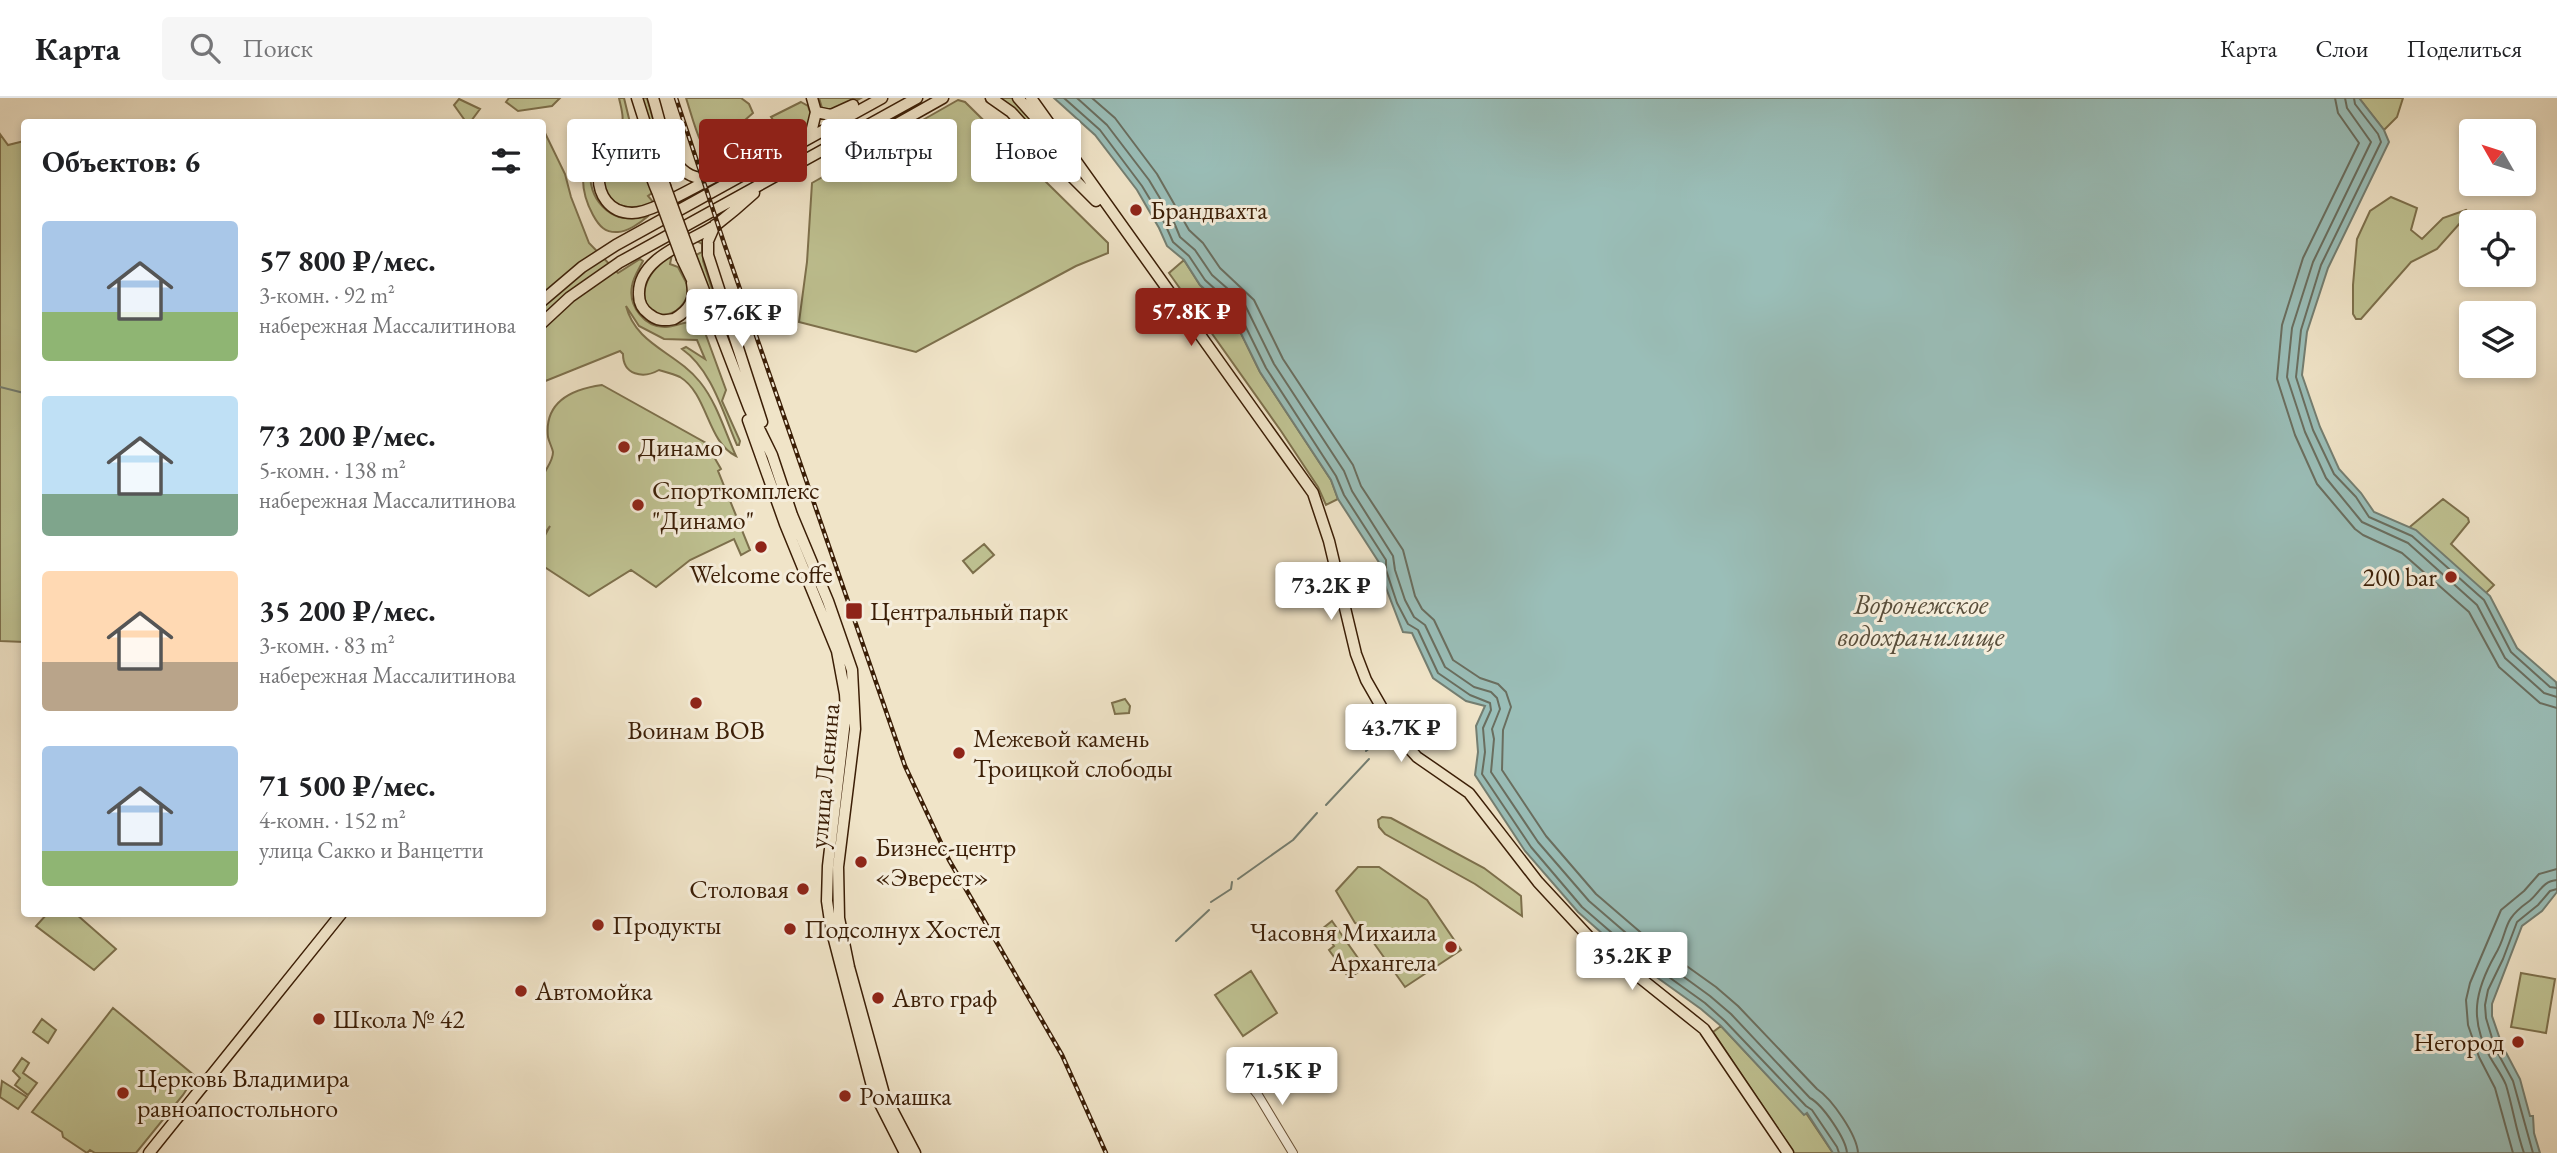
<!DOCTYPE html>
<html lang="ru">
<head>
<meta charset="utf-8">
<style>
	:root { --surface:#fff; --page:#f6f6f6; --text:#202124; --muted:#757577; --line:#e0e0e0; --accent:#8f2418 }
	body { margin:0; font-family:"EB Garamond",serif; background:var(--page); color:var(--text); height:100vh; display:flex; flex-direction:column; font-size:26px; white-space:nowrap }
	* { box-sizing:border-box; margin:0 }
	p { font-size:23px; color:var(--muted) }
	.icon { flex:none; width:38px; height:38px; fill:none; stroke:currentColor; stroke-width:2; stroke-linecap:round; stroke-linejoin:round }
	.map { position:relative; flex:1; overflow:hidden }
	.sheet { position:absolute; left:21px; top:21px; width:525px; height:798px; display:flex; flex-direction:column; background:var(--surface); border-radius:7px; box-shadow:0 4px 10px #0003 }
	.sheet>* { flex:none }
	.hud { position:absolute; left:567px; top:21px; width:665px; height:63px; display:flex; gap:14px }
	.needle { width:46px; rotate:309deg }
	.controls { position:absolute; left:2459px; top:21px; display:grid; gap:14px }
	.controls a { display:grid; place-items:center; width:77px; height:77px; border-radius:7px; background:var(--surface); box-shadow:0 4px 10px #0003; font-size:35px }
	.price { position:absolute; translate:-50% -60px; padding:0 16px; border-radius:7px; background:#fff; color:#222; font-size:23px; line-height:46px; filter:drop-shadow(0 2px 4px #0008) }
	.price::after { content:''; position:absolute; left:50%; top:42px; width:21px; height:16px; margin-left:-10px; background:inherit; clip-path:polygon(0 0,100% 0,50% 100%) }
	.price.on { background:var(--accent); color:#fff }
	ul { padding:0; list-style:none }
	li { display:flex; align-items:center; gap:21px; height:175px; padding:0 21px }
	li span { display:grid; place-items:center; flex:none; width:196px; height:140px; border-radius:7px; color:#555 }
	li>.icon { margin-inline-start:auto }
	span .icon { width:84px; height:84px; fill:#fffc; stroke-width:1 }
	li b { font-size:30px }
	h2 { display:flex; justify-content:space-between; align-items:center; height:84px; padding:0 21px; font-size:30px }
	.pill { padding:0 24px; border-radius:7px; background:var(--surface); box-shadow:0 4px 10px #0003; font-size:24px; line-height:63px }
	.pill.on { background:var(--accent); color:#fff }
	header { display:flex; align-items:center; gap:42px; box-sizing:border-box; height:98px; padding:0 35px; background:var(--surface); border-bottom:2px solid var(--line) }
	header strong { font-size:33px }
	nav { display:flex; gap:38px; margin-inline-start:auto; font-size:24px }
	.search { width:490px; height:63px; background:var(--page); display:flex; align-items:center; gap:18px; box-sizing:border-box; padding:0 24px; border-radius:7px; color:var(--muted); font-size:26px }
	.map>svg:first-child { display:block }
	.green { fill:#bfc292; stroke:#7d704c; stroke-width:2 }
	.water { fill:#9abeb8; stroke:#747e71; stroke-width:2 }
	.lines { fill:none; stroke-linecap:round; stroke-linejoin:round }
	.shore { stroke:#6a6e5f; stroke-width:2 }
	.stream { stroke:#747e71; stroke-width:2 }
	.minor-casing { stroke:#685036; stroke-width:10 }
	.major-casing { stroke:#3b1e06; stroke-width:13 }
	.minor { stroke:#f5eddb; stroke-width:8 }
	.major { stroke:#f0e4c8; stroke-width:10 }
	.rail-casing { stroke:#3b1e06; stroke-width:4.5 }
	.rail { stroke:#f5eddb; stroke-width:2; stroke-dasharray:5; stroke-linecap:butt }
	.major-bridge-casing { stroke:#3b1e06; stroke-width:13; stroke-linecap:butt }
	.major-bridge { stroke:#f0e4c8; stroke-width:10 }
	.poi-dot { fill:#8f2418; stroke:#f5eddb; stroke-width:2.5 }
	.labels { text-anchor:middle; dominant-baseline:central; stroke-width:6; stroke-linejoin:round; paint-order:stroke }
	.poi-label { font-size:26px; fill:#3b1e06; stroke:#f5eddb; text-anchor:start }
	.street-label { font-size:26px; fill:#3b1e06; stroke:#f5eddb }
	.water-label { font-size:28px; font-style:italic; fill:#584e3b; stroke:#f5eddb }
</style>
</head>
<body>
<header>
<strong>Карта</strong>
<div class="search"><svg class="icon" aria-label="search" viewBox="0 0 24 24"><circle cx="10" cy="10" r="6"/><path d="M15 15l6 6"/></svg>Поиск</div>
<nav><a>Карта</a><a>Слои</a><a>Поделиться</a></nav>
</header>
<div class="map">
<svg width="2557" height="1055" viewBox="0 0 2557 1055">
	<rect width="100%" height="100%" fill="#f0e4c8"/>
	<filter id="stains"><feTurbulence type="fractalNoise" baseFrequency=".00286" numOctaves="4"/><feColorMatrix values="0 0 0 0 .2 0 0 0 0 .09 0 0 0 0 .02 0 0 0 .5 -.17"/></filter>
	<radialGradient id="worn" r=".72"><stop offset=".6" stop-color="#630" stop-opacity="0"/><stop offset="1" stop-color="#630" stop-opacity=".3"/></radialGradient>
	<path class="green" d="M509 0H560L552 8 518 13 506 4Z
		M619 0H624L633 37C623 47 608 43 599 55 581 77 593 110 619 119 629 122 638 119 647 119 640 125 627 134 618 134 605 135 599 128 593 117 581 95 577 67 597 47 603 40 614 39 619 32 626 23 621 10 619 0Z
		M641 0H647L665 62 670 72 677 78 668 84Z
		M686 0H741L749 6 753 15 729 36 731 45 743 54 742 61 719 68C699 52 694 24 686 0Z
		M819 0H861L836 14 822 10Z
		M1000 0H1013L1058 50 1072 74 1016 13Z
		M2359 0H2403L2397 19 2384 32Z
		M459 1 480 11 471 23 466 24 454 7Z
		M958 2 965 4 1108 145V155L1076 168 916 254 799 224 807 164 812 85Z
		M801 4 808 8C809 12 812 16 811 19 811 31 795 39 785 39L771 19Z
		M544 28 545 35 565 76 571 99 589 145 618 175 640 161 643 163C639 171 633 180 632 188 628 208 645 230 666 229 680 228 690 219 703 229L726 292 722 303 740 343 739 347H737C723 315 712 272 682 251L686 249 705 261 697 242 664 241 639 228 626 208C636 247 676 254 700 284 717 305 725 334 736 358 707 344 708 296 680 279 674 276 666 274 659 272 643 281 623 277 623 256L620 253 543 284 542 29Z
		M0 36 8 47 24 43V544L0 543Z
		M615 56C643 59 644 71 652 95L648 98 654 105C636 112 606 112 603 86 602 79 605 69 606 62Z
		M2391 99 2417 110 2411 132 2422 141 2443 120 2466 112 2469 115 2437 151 2411 164 2361 221H2356L2353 216V187L2357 141 2370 113Z
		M706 135 703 163 742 284 696 157 702 154V146L697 143Z
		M672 156 670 166 678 169 690 192C671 246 609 201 672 156Z
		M1184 162 1200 187 1231 215 1260 274 1331 382 1338 401 1326 407 1318 389 1281 333 1169 175Z
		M602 287 706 345 721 371 718 373 750 452 741 457 734 441 690 462 656 489 631 472 589 498 543 468V441L550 428 543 438C542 425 539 390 543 379 545 371 553 364 553 354 552 349 549 344 548 339 544 303 573 291 602 287Z
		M2443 401 2468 420 2469 424 2451 446 2494 487 2484 497 2405 433Z
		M984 446 994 457 973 475 963 463Z
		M1125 601 1130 608 1129 615 1115 616 1112 605Z
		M1382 719 1391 720 1484 770 1521 798 1522 818 1475 786 1385 736 1379 729 1378 722Z
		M1358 769H1379L1427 802 1461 852 1405 889 1361 827 1355 825 1336 793Z
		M47 816H76L116 851 94 872 36 828Z
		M1332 823 1365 870 1349 880 1329 852 1334 848 1322 831Z
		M1251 873 1277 915 1243 938 1215 897Z
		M2521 875 2555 881 2546 935 2511 929Z
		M113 910 195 978 183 997 136 1055H95L90 1052 87 1055 63 1039 62 1034 32 1014Z
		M42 921 56 932 48 945 33 934Z
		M1721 928 1804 1016 1806 1015 1833 1055H1794L1713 934Z
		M22 960 29 965 23 975 37 985 28 997 15 987 20 980 13 973Z
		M2 983 27 999 18 1011 0 999Z"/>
	<path class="water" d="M1054 0H2359L2384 32 2389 44 2328 170 2307 234 2302 277 2320 329 2339 371 2361 395 2374 414 2416 432 2490 498 2517 550 2556 584 2557 589V794L2542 813 2522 828 2492 906V918L2502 947 2520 981 2530 1018H2533L2534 1035 2540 1055H1833L1807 1015 1804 1017 1721 928 1701 911 1630 860 1578 814 1525 753 1475 677 1478 654 1476 628 1485 608 1466 603 1433 580 1412 535 1403 534 1378 469 1380 466 1338 401 1331 382 1260 274 1231 215 1200 187 1184 162 1167 148 1159 130 1137 92 1095 37Z"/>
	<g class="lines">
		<path class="shore" d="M1064 0 1100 32 1142 88 1165 126 1173 144 1189 158 1205 182 1237 211 1266 270 1336 378 1344 397 1386 462V472L1397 505 1408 526 1418 532 1438 575 1470 597 1490 605 1491 612 1483 630 1485 654 1482 676 1531 749 1582 809 1634 854 1705 905 1725 923 1806 1008 1812 1012 1837 1049 1839 1055
			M1077 0 1107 27 1149 82 1173 122 1180 139 1195 152 1212 177 1244 205 1274 266 1344 373 1352 393 1393 458 1395 472 1405 502 1414 519 1425 527 1445 569 1474 589 1491 594 1497 600 1500 611 1492 631 1494 641 1491 674 1538 744 1589 803 1640 847 1710 898 1731 916 1810 1000C1823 1007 1846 1041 1847 1055
			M1092 0 1115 20 1157 76 1189 132 1203 145 1220 170 1254 202 1283 261 1353 367 1361 388 1403 452 1415 498 1422 511 1434 522 1453 562 1480 580 1498 586 1506 594 1511 609 1503 632 1502 672 1546 738 1596 796 1646 839 1716 889 1738 908 1817 991C1832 1001 1857 1037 1858 1055
			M2335 0 2338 15 2359 45 2303 160 2282 227 2277 281 2295 337 2317 386 2355 431 2363 437 2402 455 2469 514 2499 569 2540 605 2557 610
			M2345 0 2347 10 2371 44 2313 164 2292 230 2287 279 2305 334 2326 380 2362 424 2408 445 2477 507 2505 560 2544 595 2557 599
			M2354 0 2355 6 2378 36 2381 44 2321 167 2301 232 2296 279 2313 332 2334 376 2356 399 2369 419 2412 438 2484 502 2511 554 2550 589 2557 590
			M2513 1055 2495 990 2479 959 2468 927 2466 902 2470 885 2501 812 2524 793 2539 776 2557 771
			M2524 1055C2516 1033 2513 1010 2506 987 2502 977 2495 968 2490 959 2469 921 2475 893 2495 857 2510 832 2500 824 2528 804 2539 796 2542 783 2557 782
			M2533 1055 2513 983 2495 950 2486 920 2485 907 2488 892 2503 861 2517 824 2538 807 2550 793 2557 791"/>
		<path class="stream" d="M0 289 24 295
			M1366 653 1377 644
			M1326 707 1369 661
			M1238 781 1293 742 1317 715
			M1211 804 1231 791 1232 784
			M1176 843 1209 812"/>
		<g class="minor-casing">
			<path id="minor" d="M1242 970V977L1258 997 1293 1055"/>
		</g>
		<g class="major-casing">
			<path id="major" d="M637 0 665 88
				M653 0C662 27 668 83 707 80 720 79 732 74 745 72
				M991 0 1011 14 1046 53 1096 103
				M1018 0 1043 28
				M1031 0 1313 395 1329 443 1356 556 1366 582 1398 638 1417 659 1469 695 1538 784 1589 839 1704 931 1788 1055
				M816 14 831 17 853 7
				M639 30 649 68
				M810 39 816 14 812 0
				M832 51 863 45 943 0
				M657 93C653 85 651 75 646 68 643 61 637 56 630 53 591 37 585 115 632 115 652 115 697 87 717 78
				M715 127 708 143V157L762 324
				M690 156 749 310 772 357 792 417 828 503 852 572 855 631 838 769 839 820 849 869 884 996 915 1055
				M682 161 696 190
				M692 185C695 202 690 212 674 221 664 223 657 223 649 216 642 211 639 205 639 197 637 159 691 144 716 127 729 117 742 106 754 95
				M542 203 582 169 616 147 882 0
				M542 225 570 199 620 164 917 0
				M748 322 785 426 837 553 845 596 846 614 828 768 827 803 831 830 873 992 905 1055
				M149 1055 341 816"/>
		</g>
		<use href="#minor" class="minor"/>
		<use href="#major" class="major"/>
		<g class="rail-casing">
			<path id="rail" d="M676 0 724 145 905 668 949 762 1062 957 1106 1055"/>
		</g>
		<use href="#rail" class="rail"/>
		<g class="major-bridge-casing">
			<path id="major-bridge" d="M665 88 690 156
				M657 93 682 161"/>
		</g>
		<use href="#major-bridge" class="major-bridge"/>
	</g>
	<g class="poi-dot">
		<circle cx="1136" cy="112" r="7"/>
		<circle cx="624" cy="349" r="7"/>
		<circle cx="638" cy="407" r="7"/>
		<circle cx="761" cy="449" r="7"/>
		<circle cx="2451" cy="479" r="7"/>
		<rect x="845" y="504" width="18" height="18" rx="3.5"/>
		<circle cx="696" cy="605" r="7"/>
		<circle cx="959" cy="655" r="7"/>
		<circle cx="861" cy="764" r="7"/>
		<circle cx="803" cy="791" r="7"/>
		<circle cx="598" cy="827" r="7"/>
		<circle cx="790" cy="831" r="7"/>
		<circle cx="1451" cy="849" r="7"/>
		<circle cx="521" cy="893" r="7"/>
		<circle cx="878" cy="900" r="7"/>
		<circle cx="319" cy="921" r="7"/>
		<circle cx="2518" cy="944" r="7"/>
		<circle cx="123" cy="995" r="7"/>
		<circle cx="845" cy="998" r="7"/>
	</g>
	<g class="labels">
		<g class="poi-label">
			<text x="1150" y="112">Брандвахта</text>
			<text x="638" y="349">Динамо</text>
			<text x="652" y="392">Спорткомплекс<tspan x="652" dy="30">"Динамо"</tspan></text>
			<text x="761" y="476" text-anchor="middle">Welcome coffe</text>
			<text x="2437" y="479" text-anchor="end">200 bar</text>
			<text x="870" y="513">Центральный парк</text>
			<text x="696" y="632" text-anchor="middle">Воинам ВОВ</text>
			<text x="973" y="640">Межевой камень<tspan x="973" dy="30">Троицкой слободы</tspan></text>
			<text x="875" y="749">Бизнес-центр<tspan x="875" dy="30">«Эверест»</tspan></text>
			<text x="789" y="791" text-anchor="end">Столовая</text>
			<text x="612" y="827">Продукты</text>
			<text x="804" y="831">Подсолнух Хостел</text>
			<text x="1437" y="834" text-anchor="end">Часовня Михаила<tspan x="1437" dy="30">Архангела</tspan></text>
			<text x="535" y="893">Автомойка</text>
			<text x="892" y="900">Авто граф</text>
			<text x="333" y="921">Школа № 42</text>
			<text x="2504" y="944" text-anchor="end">Негород</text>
			<text x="137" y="980">Церковь Владимира<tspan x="137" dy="30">равноапостольного</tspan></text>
			<text x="859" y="998">Ромашка</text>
		</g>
		<g class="street-label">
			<text transform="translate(824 678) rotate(-85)">улица Ленина</text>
		</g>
		<g class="water-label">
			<text x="1921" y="506">Воронежское<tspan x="1921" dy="32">водохранилище</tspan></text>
		</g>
	</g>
	<rect width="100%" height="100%" filter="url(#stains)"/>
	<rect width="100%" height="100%" fill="url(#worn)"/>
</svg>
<div class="controls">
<a><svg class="needle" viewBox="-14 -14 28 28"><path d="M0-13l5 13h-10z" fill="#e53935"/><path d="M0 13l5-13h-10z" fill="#757577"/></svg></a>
<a><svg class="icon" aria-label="locate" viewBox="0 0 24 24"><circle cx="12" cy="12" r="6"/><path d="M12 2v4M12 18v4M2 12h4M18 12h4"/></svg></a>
<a><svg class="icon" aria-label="layers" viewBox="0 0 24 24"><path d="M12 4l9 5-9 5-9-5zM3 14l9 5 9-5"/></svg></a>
</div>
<b class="price on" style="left:1191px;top:250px">57.8K ₽</b>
<b class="price" style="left:742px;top:251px">57.6K ₽</b>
<b class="price" style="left:1331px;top:524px">73.2K ₽</b>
<b class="price" style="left:1401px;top:666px">43.7K ₽</b>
<b class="price" style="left:1632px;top:894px">35.2K ₽</b>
<b class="price" style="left:1282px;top:1009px">71.5K ₽</b>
<div class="hud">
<a class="pill">Купить</a>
<a class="pill on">Снять</a>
<a class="pill">Фильтры</a>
<a class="pill">Новое</a>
</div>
<section class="sheet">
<h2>Объектов: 6<svg class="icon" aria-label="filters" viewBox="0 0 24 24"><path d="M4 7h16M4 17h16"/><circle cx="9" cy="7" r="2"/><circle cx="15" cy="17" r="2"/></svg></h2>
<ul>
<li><span style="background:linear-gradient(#a9c7e8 65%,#8fb573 0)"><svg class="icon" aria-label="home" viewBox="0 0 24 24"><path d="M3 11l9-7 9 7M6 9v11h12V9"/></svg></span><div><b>57 800 ₽/мес.</b><p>3-комн. · 92 m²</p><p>набережная Массалитинова</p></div></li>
<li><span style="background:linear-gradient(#bfe0f5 70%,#7fa58c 0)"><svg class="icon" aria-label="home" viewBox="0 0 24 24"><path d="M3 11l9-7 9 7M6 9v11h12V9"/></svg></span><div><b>73 200 ₽/мес.</b><p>5-комн. · 138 m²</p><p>набережная Массалитинова</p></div></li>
<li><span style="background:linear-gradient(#ffd9b3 65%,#b9a48a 0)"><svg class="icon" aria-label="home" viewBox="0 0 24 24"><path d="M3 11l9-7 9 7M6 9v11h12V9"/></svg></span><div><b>35 200 ₽/мес.</b><p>3-комн. · 83 m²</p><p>набережная Массалитинова</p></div></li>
<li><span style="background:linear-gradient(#a9c7e8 75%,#8fb573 0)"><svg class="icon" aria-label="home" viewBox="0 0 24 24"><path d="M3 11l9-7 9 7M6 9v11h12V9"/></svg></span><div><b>71 500 ₽/мес.</b><p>4-комн. · 152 m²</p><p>улица Сакко и Ванцетти</p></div></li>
</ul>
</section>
</div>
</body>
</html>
